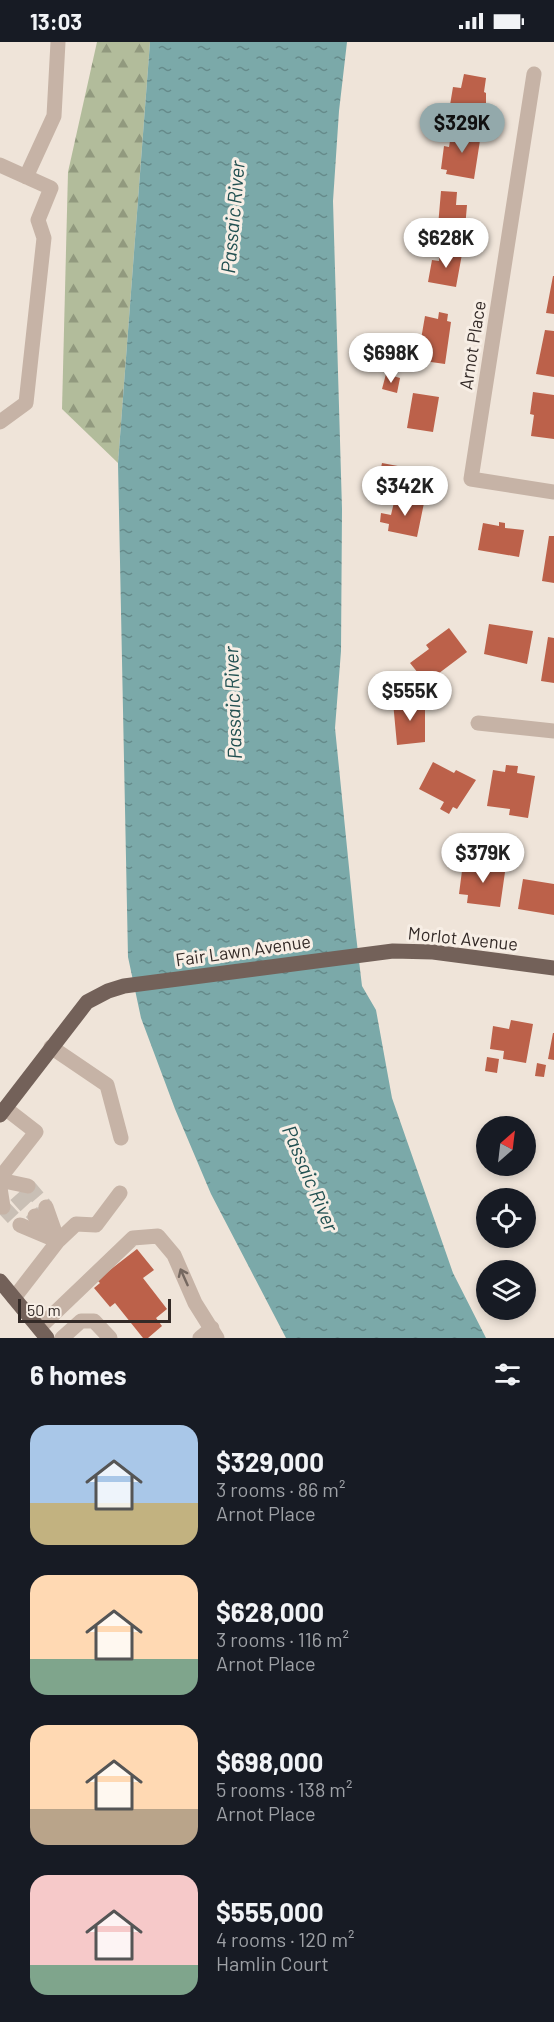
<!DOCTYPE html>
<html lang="en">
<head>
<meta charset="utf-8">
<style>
	:root { --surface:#171b24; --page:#242831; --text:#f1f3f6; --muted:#9ea1a6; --accent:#93a9ab }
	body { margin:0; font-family:Barlow,sans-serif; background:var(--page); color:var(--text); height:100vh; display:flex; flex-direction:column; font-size:22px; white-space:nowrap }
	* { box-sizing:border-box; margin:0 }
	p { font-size:20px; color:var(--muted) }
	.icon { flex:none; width:33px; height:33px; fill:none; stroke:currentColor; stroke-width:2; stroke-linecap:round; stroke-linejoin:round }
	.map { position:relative; height:1296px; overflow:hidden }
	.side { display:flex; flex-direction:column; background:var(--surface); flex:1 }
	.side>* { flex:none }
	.needle { width:39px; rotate:28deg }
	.controls { position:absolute; left:476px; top:1074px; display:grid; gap:12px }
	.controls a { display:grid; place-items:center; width:60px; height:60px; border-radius:50%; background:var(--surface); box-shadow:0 3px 9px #0003; font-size:30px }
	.scale { position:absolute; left:18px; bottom:15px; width:153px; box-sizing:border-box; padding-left:6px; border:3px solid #332a27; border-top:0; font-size:16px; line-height:21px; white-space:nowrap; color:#332a27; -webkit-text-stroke:4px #f7eee5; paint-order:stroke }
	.price { position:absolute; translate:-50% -51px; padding:0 14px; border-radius:21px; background:#fff; color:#222; font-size:20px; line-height:39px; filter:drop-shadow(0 2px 3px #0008) }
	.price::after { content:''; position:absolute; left:50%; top:36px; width:18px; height:14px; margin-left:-9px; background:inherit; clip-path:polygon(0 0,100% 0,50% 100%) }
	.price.active { background:var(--accent); color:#111 }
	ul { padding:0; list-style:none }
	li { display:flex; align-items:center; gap:18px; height:150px; padding:0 30px }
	li span { display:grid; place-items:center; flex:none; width:168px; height:120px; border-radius:18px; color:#555 }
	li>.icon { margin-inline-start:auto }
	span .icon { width:72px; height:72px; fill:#fffc; stroke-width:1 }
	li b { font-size:26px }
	h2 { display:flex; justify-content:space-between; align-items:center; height:72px; padding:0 30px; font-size:26px }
	.status { display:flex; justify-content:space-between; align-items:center; height:42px; padding:0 30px; background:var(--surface); direction:ltr }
	.status svg { height:16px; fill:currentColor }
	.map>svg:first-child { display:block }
	.forest { fill:url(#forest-firs) }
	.water { fill:url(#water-ripples) }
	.building { fill:#bc614a }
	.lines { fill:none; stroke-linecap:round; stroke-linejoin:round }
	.minor-tunnel { stroke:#c9bfb5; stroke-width:15; stroke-dasharray:15 8; stroke-linecap:butt }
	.minor { stroke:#c6b3a6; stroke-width:15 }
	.major { stroke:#736159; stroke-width:15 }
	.oneway { stroke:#756860 }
	.labels { text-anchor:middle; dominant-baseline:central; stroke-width:6; stroke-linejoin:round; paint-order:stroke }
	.street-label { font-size:18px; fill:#332a27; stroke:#f7eee5 }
	.water-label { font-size:20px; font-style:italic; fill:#204f50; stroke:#f7eee5 }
</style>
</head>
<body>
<div class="status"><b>13:03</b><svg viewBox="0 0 49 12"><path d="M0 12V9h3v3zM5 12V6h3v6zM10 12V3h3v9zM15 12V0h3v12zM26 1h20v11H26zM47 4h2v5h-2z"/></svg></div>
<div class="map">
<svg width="554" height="1296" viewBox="0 0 554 1296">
	<defs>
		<pattern id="forest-firs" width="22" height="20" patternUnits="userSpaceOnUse" patternTransform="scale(1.5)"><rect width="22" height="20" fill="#b2bc9b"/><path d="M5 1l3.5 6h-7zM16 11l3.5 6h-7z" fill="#91997e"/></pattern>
		<pattern id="water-ripples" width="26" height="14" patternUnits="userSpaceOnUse" patternTransform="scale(1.5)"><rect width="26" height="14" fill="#7ba9a9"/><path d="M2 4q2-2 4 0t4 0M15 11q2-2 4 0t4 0" fill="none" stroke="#658a8a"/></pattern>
	</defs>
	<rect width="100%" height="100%" fill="#efe4d9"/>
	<path class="forest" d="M97 0H150L118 421 62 367 68 130Z"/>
	<path class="water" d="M150 0H347L339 69 333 159 342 467 341 609 335 686 355 885 362 944 376 968 392 1056 453 1231 486 1296H286L211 1152 175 1067 141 976 128 915 118 421Z"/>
	<path class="building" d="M464 32 486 36 484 50 486 51V63L482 80 461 76 463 65 450 63 453 45 461 46Z
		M452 87 481 92 474 137 446 132 447 128 441 127 444 104 449 105Z
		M441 149 457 150 456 163H467L464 198 437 196Z
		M440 208 462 212 456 245 428 240 432 218 439 219Z
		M553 234H554V272L546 271Z
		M439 270 448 272 447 279 451 280 445 322 424 319 425 310 419 309 425 274 438 277Z
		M545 288 554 289V335L536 332Z
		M386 332 400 336 397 351 382 347Z
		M533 350 554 353V397L531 394 534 373 530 372Z
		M413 351 439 355 433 390 407 386Z
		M382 421 403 425 398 448 377 444Z
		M406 454 424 461 417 495 388 489 389 482 380 480 381 471 391 473 395 456 405 458Z
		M499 480 505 481V486L524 488 519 515 478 508 483 481 499 484Z
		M549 494H554V541L542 539Z
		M489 582 533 589 527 622 484 612Z
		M449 586 467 610 426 641 410 621 429 607 426 603Z
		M548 595 554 596V641L541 639Z
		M425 657V700L397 703 393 660Z
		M433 720 454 731 456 728 476 738 457 767 453 765 449 772 440 767 444 760 419 747Z
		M506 723 518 724 517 731 535 734 528 776 509 773 510 767 487 764 493 728 505 730Z
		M486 820 506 823 500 865 467 861 468 853 459 852 463 821 485 824Z
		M523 837 554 842V873L518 867Z
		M511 978 533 982 526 1021 503 1017 504 1009 490 1007 493 984 509 987Z
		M553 991H554V1018L548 1017Z
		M487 1015 499 1017 497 1031 485 1029Z
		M537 1021 546 1023 544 1035 535 1034Z
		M137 1207 154 1228 143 1236 167 1267 156 1276 162 1284 148 1296H143L115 1261 110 1265 94 1246 100 1241 97 1238Z"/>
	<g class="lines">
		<path class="minor-tunnel" d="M28 1144 46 1165
			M16 1153 35 1174
			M3 1165 20 1183"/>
		<path class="minor" d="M534 32 471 437 554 450
			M0 123 51 146 38 178 44 196 26 361 0 380
			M26 135 54 74 58 0
			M478 681 554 689
			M51 1005 107 1043 121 1096
			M0 1136 36 1090 5 1066
			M0 1138 28 1144
			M0 1146 3 1165
			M46 1165 58 1199
			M35 1174 52 1192
			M20 1183 58 1199
			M14 1256 58 1199 76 1182 96 1183 120 1151
			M39 1286 133 1196 158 1194 174 1213 195 1261 217 1296
			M62 1296 81 1279H94L110 1296
			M200 1296 212 1286"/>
		<path class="major" d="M0 1073 87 960 108 949 124 944 393 909 433 910 554 926
			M0 1239 47 1296"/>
	</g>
	<defs><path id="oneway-shaft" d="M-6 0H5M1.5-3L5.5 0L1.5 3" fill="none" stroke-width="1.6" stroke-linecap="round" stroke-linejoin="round" transform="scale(1.5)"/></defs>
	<use class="oneway" href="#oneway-shaft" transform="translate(184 1235) rotate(-114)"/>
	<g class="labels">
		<g class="street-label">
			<text transform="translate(472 303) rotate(-81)">Arnot Place</text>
			<text transform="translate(463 896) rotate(6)">Morlot Avenue</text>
			<text transform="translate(243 908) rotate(-8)">Fair Lawn Avenue</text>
		</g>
		<g class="water-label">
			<text transform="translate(232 175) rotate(-85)">Passaic River</text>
			<text transform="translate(232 661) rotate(-92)">Passaic River</text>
			<text transform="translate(311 1136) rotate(67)">Passaic River</text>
		</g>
	</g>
</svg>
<div class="controls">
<a><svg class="needle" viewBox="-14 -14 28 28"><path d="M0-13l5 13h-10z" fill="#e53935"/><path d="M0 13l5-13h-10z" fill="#9ea1a6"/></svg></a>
<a><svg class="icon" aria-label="locate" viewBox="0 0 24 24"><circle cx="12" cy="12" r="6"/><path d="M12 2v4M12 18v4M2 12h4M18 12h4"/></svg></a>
<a><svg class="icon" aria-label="layers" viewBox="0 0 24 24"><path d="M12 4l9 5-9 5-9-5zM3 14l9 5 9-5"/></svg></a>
</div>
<div class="scale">50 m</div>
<b class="price active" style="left:462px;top:112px">$329K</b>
<b class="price" style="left:446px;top:227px">$628K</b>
<b class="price" style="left:391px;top:342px">$698K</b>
<b class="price" style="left:405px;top:475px">$342K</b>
<b class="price" style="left:410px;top:680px">$555K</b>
<b class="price" style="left:483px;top:842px">$379K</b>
</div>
<section class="side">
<h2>6 homes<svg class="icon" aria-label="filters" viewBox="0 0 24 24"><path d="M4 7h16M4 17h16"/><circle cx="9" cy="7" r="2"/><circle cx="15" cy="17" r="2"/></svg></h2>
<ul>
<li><span style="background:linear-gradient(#a9c7e8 65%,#c2b280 0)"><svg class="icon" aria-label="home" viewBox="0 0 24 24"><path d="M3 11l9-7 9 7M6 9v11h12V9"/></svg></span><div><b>$329,000</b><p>3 rooms · 86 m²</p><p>Arnot Place</p></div></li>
<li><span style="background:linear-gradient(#ffd9b3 70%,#7fa58c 0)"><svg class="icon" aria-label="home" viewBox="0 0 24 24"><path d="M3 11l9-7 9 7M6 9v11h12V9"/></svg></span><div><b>$628,000</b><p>3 rooms · 116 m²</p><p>Arnot Place</p></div></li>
<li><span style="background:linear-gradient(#ffd9b3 70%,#b9a48a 0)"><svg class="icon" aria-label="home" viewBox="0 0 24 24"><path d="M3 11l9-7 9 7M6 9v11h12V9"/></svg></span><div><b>$698,000</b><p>5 rooms · 138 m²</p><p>Arnot Place</p></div></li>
<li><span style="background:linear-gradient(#f6c9c9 75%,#7fa58c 0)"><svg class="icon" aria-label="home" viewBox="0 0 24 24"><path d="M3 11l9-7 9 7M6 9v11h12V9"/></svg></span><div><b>$555,000</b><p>4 rooms · 120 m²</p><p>Hamlin Court</p></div></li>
</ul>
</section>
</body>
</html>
